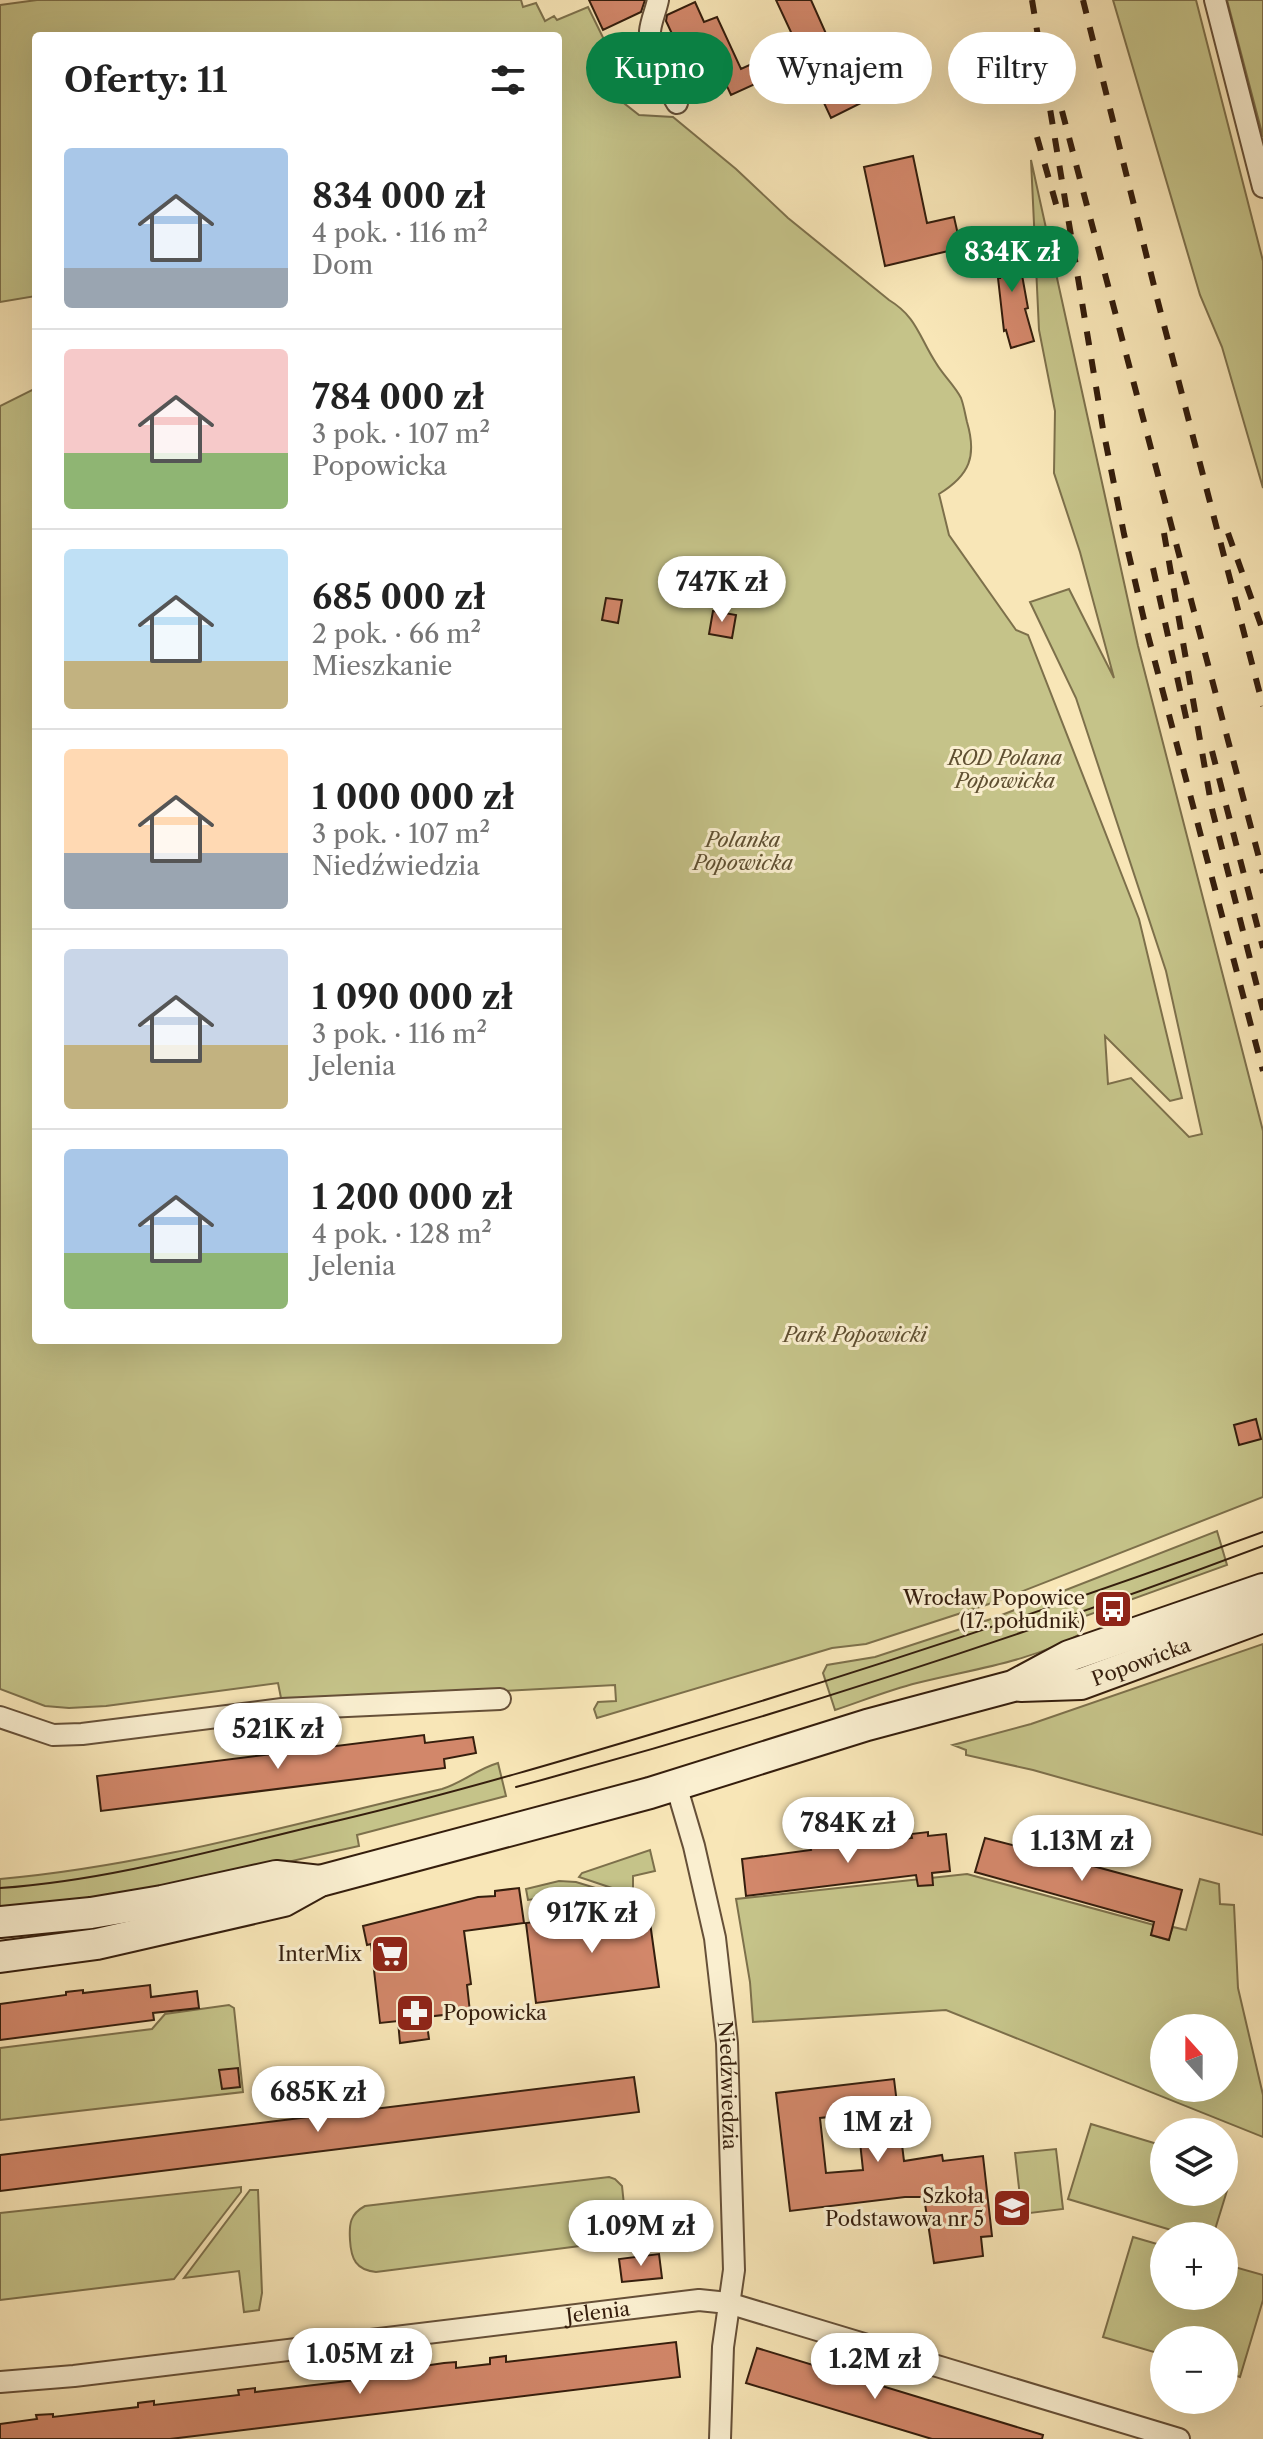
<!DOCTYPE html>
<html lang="pl">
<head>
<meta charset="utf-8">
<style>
	:root { --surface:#fff; --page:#f2f2f2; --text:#222; --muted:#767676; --line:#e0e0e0; --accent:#0b8043 }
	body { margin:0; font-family:"Libre Caslon Text",serif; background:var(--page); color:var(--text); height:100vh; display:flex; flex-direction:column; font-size:30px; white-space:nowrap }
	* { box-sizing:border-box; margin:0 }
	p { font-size:26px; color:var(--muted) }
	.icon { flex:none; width:44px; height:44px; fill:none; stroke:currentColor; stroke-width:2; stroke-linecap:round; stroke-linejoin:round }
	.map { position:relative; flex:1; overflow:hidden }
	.sheet { position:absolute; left:32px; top:32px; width:530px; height:1312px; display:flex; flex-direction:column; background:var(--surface); border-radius:8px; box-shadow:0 8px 32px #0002 }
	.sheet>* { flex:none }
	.hud { position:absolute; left:586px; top:32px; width:556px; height:72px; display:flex; gap:16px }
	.needle { width:52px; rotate:339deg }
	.tools { position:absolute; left:1150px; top:2014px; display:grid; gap:16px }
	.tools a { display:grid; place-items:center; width:88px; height:88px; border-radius:50%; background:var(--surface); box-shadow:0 8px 32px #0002; font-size:40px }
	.price { position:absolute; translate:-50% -68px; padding:0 18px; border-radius:28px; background:#fff; color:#222; font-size:26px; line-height:52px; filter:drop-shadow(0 2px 4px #0008) }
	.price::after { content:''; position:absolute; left:50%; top:48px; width:24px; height:18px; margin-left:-12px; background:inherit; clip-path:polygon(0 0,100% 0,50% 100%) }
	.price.on { background:var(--accent); color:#fff }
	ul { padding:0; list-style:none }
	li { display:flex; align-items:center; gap:24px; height:200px; padding:0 32px }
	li+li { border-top:2px solid var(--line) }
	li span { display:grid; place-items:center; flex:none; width:224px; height:160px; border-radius:8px; color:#555 }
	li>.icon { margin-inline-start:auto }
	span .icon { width:96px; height:96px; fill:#fffc; stroke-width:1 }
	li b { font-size:34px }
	h2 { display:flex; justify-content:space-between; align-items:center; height:96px; padding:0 32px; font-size:34px }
	.tag { padding:0 28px; border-radius:36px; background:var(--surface); box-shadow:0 8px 32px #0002; font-size:28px; line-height:72px }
	.tag.on { background:var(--accent); color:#fff }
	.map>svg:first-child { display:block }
	.green { fill:#c5c389; stroke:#7d704b; stroke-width:2; fill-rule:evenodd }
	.building { fill:#d2876a; stroke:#351e0d; stroke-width:2; fill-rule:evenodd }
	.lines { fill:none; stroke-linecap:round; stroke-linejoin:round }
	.street-casing { stroke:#665038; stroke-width:24 }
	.secondary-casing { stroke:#351e0d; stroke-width:34 }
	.street { stroke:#faefd0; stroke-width:20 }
	.secondary { stroke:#faefd0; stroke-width:30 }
	.tram { stroke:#351e0d; stroke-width:2 }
	.rail { stroke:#351e0d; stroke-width:6; stroke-dasharray:14 14; stroke-linecap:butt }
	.labels { text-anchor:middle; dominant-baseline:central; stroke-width:6; stroke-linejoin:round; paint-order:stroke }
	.park-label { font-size:20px; font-style:italic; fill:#605032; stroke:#faefd0 }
	.poi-label { font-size:20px; fill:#351e0d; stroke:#faefd0; text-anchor:end }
	.street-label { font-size:20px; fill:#351e0d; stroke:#faefd0 }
</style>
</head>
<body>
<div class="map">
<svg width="1263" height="2439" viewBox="0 0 1263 2439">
	<rect width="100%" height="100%" fill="#f8e6b7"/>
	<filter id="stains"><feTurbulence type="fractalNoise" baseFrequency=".0025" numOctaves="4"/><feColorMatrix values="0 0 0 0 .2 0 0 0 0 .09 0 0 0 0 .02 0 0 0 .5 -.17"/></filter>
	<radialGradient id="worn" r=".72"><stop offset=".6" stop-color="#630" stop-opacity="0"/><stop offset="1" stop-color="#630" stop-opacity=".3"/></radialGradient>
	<path class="green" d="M37 0H521L523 7 536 3 545 21 554 16 557 20 588 7 619 70 611 83 620 100 639 115 673 117 736 169 788 218 889 300C917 317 919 337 936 363 943 375 955 386 961 398 964 406 965 414 967 422 977 456 970 475 939 494L949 535 1016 630 1028 635 1139 919 1182 1098 1170 1101 1105 1036 1108 1084 1131 1078 1189 1137 1202 1134 1166 971 1076 698 1030 602 1069 589 1114 678 1080 552 1054 473 1055 411 1039 330 1031 160 1138 646 1263 1131V1497L995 1602 866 1644 832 1648 597 1718 594 1709 598 1702 616 1701 615 1685 387 1697 281 1698 278 1683 106 1706 69 1708 45 1706 0 1689V406L36 388V1340H558V36H36V296L0 302V5Z
		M1113 0H1196L1263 261V488L1222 347 1200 295Z
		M1227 0H1263V137Z
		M1217 1531 1227 1565 1077 1619 1082 1633C1031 1662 973 1669 917 1683 889 1690 862 1701 835 1710L823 1673 827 1665 875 1657 994 1618Z
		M1263 1644V1835L1033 1770 966 1755V1750L953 1745 1031 1724Z
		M498 1763 506 1796 357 1835 359 1846 184 1885 0 1910V1879C149 1866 296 1823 442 1789 462 1783 477 1769 498 1763Z
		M650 1850 655 1871 633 1876V1895L579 1877 582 1873Z
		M967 1874 1154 1925 1151 1935 1168 1940 1173 1927 1186 1930 1200 1879 1219 1884 1220 1904 1234 1905 1238 1988 1263 2095V2137L946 2010 753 2022 750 1982 736 1899ZM1164 2028H1224V2088H1164Z
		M559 1881 576 1882 625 1897 628 1902 592 1891 528 1900 526 1889Z
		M229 2005 234 2008 243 2092 0 2120V2048L152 2029 165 2014Z
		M1091 2124 1164 2146V2192H1224V2165L1234 2168 1213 2236H1191L1068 2199Z
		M1056 2149 1063 2209 1022 2214 1015 2153Z
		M609 2177 615 2179 622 2186 626 2224 620 2236 611 2242 376 2272C356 2270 351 2259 350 2240 349 2224 350 2214 365 2206Z
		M241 2187V2192L174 2279 0 2300V2213Z
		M250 2190H258L262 2293 259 2310 244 2312 239 2271 184 2278Z
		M1133 2237 1164 2246V2296H1224V2264L1263 2275V2300L1240 2377 1224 2372V2340H1164V2355L1103 2337Z"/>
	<path class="building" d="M589 0H645L641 12 603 30Z
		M776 0H811L827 36 842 50 852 46 867 80 858 84 865 101 831 118Z
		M695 2 704 22 717 17 741 69 756 62 764 80 731 95 706 41 681 53 666 21 667 15Z
		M913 156 927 223 954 217 961 248 885 266 864 167Z
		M1010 235 1012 254 1018 253 1028 308 1025 309 1034 341 1011 348 1006 330 1004 331 998 278H1000L993 237Z
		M606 598 622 600 618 623 602 620Z
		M713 611 736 615 732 638 709 634Z
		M1256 1419 1261 1439 1239 1445 1234 1425Z
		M424 1735 425 1743 473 1737 476 1753 444 1759 445 1768 101 1811 97 1776Z
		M928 1832V1836L946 1834 950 1871 932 1873 933 1885 918 1886 916 1875 746 1896 742 1859 811 1850 810 1846 827 1844V1848L912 1838 911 1834Z
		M985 1838 1051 1855 1052 1852 1068 1856 1067 1859 1182 1890 1169 1940 1151 1935 1154 1922 975 1872Z
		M519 1888 524 1923 464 1931 471 1984 467 1985 470 2012 426 2017 429 2039 400 2043 398 2021 380 2023 371 1944 367 1945 363 1926 478 1897 495 1896V1891Z
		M648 1908 659 1987 536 2003 526 1923Z
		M150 1985 151 1997 197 1991 199 2008 153 2013 154 2020 0 2040V2004L66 1995V1992L83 1990V1993Z
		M238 2068 240 2087 222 2089 219 2070Z
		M634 2077 639 2112 0 2191V2155Z
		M894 2079 904 2161 942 2155 943 2161 983 2156 992 2236 981 2237 983 2256 934 2263 924 2197H905L790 2211 776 2093ZM857 2114 863 2170 826 2173 820 2118Z
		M659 2254 662 2278 622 2282 619 2259Z
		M676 2342 680 2377 170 2439H0V2424L37 2419 36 2415 53 2414V2417L138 2407V2403L154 2401V2405L239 2395 238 2390 255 2388V2392L390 2376 389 2371 444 2363 456 2362V2368L490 2364V2358L506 2356V2362Z
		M757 2348 1043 2435 1042 2439H932L746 2383Z"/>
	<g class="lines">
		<g class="street-casing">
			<g id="street">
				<path d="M658 0C656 10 651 21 650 31 649 53 666 85 677 103"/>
				<path d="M1215 0 1263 187"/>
				<path d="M0 1717 53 1735 82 1734 282 1709 500 1699"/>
				<path id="s1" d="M676 1785 694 1846 715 1938 727 2043 734 2270 723 2347 720 2439"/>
				<path id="s2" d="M0 2382 74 2376 699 2300 728 2303 1179 2439"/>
			</g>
		</g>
		<g class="secondary-casing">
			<g id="secondary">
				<path id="s3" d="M1021 1686 1081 1684 1263 1617"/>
				<path d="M0 1922 91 1913 162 1901 276 1876 320 1881"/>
				<path d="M0 1957 97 1944 284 1901 320 1881 650 1793 867 1725 1013 1686 1069 1656 1263 1589"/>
			</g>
		</g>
		<use href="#street" class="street"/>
		<use href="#secondary" class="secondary"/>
		<path class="tram" d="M516 1787C768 1719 1018 1638 1263 1546
			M0 1888C114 1880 225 1847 336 1821 459 1792 579 1756 699 1720 889 1663 1076 1600 1263 1532"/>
		<path class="rail" d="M1032 0 1103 429 1124 534 1145 624 1263 1071
			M1083 0 1158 302 1263 706
			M1062 111 1263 873
			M1037 137 1058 211
			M1164 533 1212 809 1263 1010
			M1228 533 1263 631
			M1153 568 1187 722
			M1212 751 1263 948"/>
	</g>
	<defs>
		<g id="bus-square" transform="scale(2)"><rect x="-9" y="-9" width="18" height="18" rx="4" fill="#8f2418" stroke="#faefd0"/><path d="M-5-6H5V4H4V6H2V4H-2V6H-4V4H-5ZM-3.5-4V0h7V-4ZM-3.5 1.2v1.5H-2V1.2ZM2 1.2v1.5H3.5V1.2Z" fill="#fff"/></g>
		<g id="supermarket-square" transform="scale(2)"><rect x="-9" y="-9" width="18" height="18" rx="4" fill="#8f2418" stroke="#faefd0"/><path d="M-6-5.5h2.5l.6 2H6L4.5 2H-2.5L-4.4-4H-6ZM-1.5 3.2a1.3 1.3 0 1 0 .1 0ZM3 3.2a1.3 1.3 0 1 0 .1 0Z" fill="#fff"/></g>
		<g id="pharmacy-square" transform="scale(2)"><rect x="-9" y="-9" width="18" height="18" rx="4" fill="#8f2418" stroke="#faefd0"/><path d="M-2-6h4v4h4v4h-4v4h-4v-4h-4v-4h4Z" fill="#fff"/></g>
		<g id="school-square" transform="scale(2)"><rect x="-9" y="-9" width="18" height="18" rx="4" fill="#8f2418" stroke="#faefd0"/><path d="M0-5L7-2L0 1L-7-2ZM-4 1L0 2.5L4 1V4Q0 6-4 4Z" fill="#fff"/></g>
	</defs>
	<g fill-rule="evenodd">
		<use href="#bus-square" x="1113" y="1609"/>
		<use href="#supermarket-square" x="390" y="1954"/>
		<use href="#pharmacy-square" x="415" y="2013"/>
		<use href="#school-square" x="1012" y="2208"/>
	</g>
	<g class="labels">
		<g class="park-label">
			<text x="1005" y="758">ROD Polana<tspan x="1005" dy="23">Popowicka</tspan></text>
			<text x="743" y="840">Polanka<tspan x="743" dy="23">Popowicka</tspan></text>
			<text x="855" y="1335">Park Popowicki</text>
		</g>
		<g class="poi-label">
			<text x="1085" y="1598">Wrocław Popowice<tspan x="1085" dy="23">(17. południk)</tspan></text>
			<text x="362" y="1954">InterMix</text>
			<text x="443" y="2013" text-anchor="start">Popowicka</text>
			<text x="984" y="2196">Szkoła<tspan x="984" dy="23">Podstawowa nr 5</tspan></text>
		</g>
		<g class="street-label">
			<text stroke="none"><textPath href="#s3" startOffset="124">Popowicka</textPath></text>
			<text stroke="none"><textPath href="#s1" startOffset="306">Niedźwiedzia</textPath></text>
			<text stroke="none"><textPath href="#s2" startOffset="602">Jelenia</textPath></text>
		</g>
	</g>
	<rect width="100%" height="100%" filter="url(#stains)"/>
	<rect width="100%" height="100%" fill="url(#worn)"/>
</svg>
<div class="tools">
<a><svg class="needle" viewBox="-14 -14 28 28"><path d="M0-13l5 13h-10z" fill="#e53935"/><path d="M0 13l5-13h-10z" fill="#767676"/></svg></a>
<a><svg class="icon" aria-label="layers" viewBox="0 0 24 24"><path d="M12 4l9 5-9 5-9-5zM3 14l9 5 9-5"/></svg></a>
<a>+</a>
<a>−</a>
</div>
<b class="price on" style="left:1012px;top:294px">834K zł</b>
<b class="price" style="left:722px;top:624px">747K zł</b>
<b class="price" style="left:278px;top:1771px">521K zł</b>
<b class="price" style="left:848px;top:1865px">784K zł</b>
<b class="price" style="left:1082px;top:1883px">1.13M zł</b>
<b class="price" style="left:592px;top:1955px">917K zł</b>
<b class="price" style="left:318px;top:2134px">685K zł</b>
<b class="price" style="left:878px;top:2164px">1M zł</b>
<b class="price" style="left:641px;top:2268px">1.09M zł</b>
<b class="price" style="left:360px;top:2396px">1.05M zł</b>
<b class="price" style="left:875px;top:2401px">1.2M zł</b>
<div class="hud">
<a class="tag on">Kupno</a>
<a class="tag">Wynajem</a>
<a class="tag">Filtry</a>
</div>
<section class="sheet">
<h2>Oferty: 11<svg class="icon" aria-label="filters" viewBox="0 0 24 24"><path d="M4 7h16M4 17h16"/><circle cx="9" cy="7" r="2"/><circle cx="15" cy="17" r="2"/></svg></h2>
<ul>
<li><span style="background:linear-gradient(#a9c7e8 75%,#9aa5b1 0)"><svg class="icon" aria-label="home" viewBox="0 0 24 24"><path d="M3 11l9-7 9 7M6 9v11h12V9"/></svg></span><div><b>834 000 zł</b><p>4 pok. · 116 m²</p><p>Dom</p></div></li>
<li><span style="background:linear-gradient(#f6c9c9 65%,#8fb573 0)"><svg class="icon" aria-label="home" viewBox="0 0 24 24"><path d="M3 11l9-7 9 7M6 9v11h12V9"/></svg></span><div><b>784 000 zł</b><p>3 pok. · 107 m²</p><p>Popowicka</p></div></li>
<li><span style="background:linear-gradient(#bfe0f5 70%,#c2b280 0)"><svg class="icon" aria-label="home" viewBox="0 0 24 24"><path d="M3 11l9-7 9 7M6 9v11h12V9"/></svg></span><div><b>685 000 zł</b><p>2 pok. · 66 m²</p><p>Mieszkanie</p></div></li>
<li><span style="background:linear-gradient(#ffd9b3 65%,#9aa5b1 0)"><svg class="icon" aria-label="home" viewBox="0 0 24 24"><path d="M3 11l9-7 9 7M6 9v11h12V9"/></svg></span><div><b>1 000 000 zł</b><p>3 pok. · 107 m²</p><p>Niedźwiedzia</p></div></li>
<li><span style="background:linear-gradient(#c9d6e8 60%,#c2b280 0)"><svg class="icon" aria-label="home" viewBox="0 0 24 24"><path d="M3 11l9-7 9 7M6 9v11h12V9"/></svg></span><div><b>1 090 000 zł</b><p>3 pok. · 116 m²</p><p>Jelenia</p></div></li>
<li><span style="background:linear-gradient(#a9c7e8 65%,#8fb573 0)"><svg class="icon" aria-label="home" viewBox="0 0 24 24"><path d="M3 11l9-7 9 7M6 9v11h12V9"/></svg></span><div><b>1 200 000 zł</b><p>4 pok. · 128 m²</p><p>Jelenia</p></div></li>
</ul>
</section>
</div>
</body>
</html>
